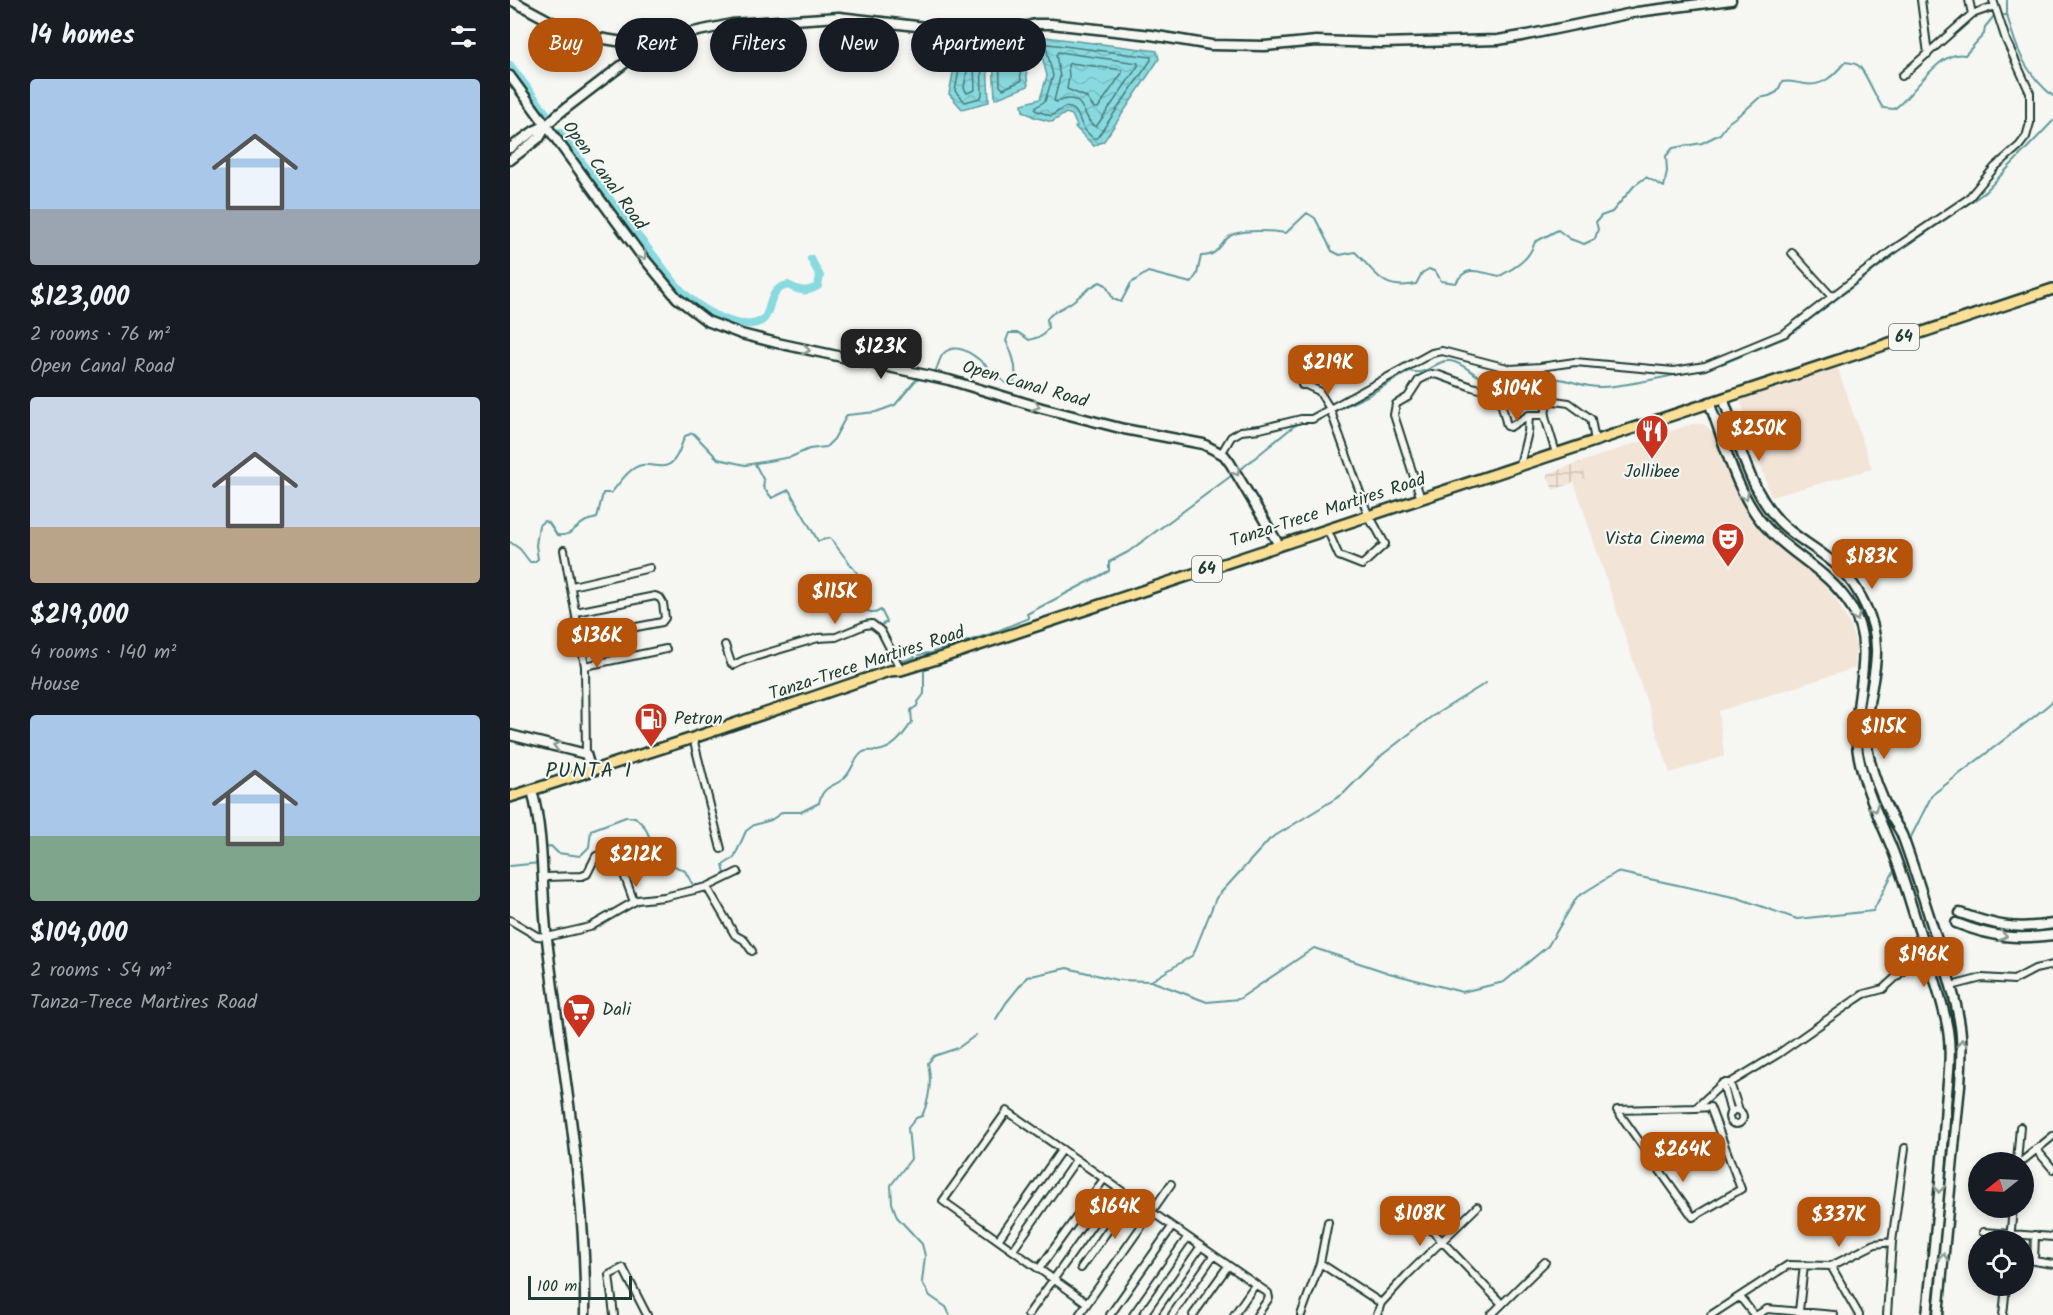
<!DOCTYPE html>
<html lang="en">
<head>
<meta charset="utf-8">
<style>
	:root { --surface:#171b24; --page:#242831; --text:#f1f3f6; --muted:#9ea1a6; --accent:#b45309 }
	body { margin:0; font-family:Kalam,sans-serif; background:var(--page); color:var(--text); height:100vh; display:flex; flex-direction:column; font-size:22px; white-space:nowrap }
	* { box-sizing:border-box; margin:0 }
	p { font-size:20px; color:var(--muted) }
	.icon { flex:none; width:33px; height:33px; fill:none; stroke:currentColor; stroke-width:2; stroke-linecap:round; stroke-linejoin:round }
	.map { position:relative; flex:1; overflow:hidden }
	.details { display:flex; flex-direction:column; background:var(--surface); width:510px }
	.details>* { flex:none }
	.guide { position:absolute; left:18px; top:18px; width:570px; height:54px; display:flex; gap:12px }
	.needle { width:39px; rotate:252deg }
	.buttons { position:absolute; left:1458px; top:1152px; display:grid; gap:12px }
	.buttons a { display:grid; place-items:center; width:66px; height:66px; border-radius:50%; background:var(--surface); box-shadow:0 3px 9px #0003; font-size:30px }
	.scale { position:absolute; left:18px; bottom:15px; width:104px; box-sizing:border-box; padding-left:6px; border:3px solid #1f3d34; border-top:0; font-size:16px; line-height:21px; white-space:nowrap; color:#1f3d34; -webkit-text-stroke:4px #f6f6f2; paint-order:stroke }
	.price { position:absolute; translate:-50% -51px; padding:0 14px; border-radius:12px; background:var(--accent); color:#fff; font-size:20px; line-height:39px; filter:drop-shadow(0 2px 3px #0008) }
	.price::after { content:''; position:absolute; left:50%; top:36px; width:18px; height:14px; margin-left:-9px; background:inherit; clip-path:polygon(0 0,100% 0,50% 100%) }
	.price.selected { background:#222; color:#fff }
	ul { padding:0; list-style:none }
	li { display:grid; align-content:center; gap:12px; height:318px; padding:0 30px }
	li span { display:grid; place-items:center; height:186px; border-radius:6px; color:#555 }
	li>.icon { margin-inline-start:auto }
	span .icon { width:108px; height:108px; fill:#fffc; stroke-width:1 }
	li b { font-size:26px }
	h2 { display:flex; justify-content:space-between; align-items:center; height:72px; padding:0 30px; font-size:26px }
	.pill { padding:0 21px; border-radius:27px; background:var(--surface); box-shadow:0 3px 9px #0003; font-size:21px; line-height:54px }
	.pill.selected { background:var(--accent); color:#fff }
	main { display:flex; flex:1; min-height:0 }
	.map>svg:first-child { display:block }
	.built { fill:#f3e4d8 }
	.industrial { fill:url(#industrial-grid) }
	.water { fill:url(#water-waves); stroke:#5f9b9b; stroke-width:1.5 }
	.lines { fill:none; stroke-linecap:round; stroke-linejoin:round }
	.shore { stroke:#497c79; stroke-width:1.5 }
	.stream { stroke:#5f9b9b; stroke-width:2 }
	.canal { stroke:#89dae0; stroke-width:8 }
	.street-casing { stroke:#1f3d34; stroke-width:10 }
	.secondary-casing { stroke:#1f3d34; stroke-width:13 }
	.primary-casing { stroke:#1f3d34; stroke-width:14 }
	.street { stroke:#f6f6f2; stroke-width:6 }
	.secondary { stroke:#f6f6f2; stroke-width:8 }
	.primary { stroke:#fadf96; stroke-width:9 }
	.oneway { stroke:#8a9a93 }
	.labels { text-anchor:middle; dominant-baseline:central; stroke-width:4.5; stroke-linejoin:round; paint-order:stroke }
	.shield { fill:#f6f6f2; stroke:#60746d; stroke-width:1.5 }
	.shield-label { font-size:16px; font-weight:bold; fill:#1f3d34 }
	.street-label { font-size:18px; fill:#1f3d34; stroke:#f6f6f2 }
	.poi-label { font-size:18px; fill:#1f3d34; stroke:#f6f6f2; text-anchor:start }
	.quarter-label { font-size:21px; letter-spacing:1.5px; fill:#1f3d34; stroke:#f6f6f2 }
</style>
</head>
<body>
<main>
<section class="details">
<h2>14 homes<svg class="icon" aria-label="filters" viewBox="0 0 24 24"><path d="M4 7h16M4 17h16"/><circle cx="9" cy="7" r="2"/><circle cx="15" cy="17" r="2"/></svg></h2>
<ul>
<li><span style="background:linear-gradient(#a9c7e8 70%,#9aa5b1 0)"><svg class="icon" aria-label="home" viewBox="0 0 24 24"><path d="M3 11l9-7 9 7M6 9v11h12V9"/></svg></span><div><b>$123,000</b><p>2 rooms · 76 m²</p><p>Open Canal Road</p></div></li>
<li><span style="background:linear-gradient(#c9d6e8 70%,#b9a48a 0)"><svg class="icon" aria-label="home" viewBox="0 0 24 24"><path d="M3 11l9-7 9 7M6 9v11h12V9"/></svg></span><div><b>$219,000</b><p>4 rooms · 140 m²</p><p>House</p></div></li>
<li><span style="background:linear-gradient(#a9c7e8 65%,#7fa58c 0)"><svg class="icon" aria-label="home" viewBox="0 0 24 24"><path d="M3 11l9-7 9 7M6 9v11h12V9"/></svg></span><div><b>$104,000</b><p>2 rooms · 54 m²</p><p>Tanza-Trece Martires Road</p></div></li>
</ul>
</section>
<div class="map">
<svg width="1543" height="1315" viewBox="0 0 1543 1315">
	<defs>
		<pattern id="industrial-grid" width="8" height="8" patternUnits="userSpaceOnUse" patternTransform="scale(1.5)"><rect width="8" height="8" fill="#f3e4d8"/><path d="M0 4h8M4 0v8" fill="none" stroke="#d0c4ba"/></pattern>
		<pattern id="water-waves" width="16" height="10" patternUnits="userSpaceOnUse" patternTransform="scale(1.5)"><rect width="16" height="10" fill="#89dae0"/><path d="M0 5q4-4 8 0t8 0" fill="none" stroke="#76bcc1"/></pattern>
	</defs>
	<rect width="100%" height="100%" fill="#f6f6f2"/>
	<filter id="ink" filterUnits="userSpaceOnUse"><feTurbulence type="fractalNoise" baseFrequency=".0167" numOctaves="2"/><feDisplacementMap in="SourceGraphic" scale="12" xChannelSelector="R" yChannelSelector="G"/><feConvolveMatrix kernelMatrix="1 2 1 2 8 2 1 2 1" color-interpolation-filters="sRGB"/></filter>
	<g filter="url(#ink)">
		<path class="built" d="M1327 366 1362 469 1261 497 1230 399Z
			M1182 424H1193L1198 427 1205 436 1229 499 1242 521 1275 552 1308 577 1327 601 1340 625 1346 646 1345 668 1209 711 1214 756 1160 773 1059 466Z"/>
		<path class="industrial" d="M1070 462 1076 478 1043 490 1037 474Z"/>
		<path class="water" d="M512 32 518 86 485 99 482 37Z
			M527 36 647 51 649 59 594 141 584 146 565 127 567 126 562 115 556 113 542 122 524 117 513 111 512 104 530 99 537 76Z
			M476 40 479 102 452 109 439 94 449 41Z"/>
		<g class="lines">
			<path class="shore" d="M504 39 507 42 511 81 493 89 490 86 489 44Z
				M538 44 641 57V60L587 138H583C580 135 575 131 573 127 567 116 569 108 555 107L541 116 525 110 526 107 535 101 543 76 536 47Z
				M456 47 468 46 471 48 472 95 470 98 455 102 445 91 453 49Z
				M548 52 628 63V66L586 127C572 122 577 89 547 102L544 101 550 77 546 55Z
				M462 63 464 66 465 90 457 93 454 88 458 65Z
				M560 63 612 70V73L588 108H584L576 97 557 89 559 76 558 65Z"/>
			<path class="stream" d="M1494 15H1497V0
				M1497 15C1506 49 1515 73 1543 96
				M1212 364 1277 337 1388 252 1474 193 1543 121
				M425 372C428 367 429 359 433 354 453 334 483 375 497 384L505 380C507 366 503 354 496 341L499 333H509L519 340 532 336 538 328 537 319C544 310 548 311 557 305 569 298 577 288 590 282L596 285 603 299 611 302 621 283 638 272 681 283 687 274 691 256C712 256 710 239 724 234 740 229 760 231 776 233L797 213 805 218 822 251 830 255 845 252C867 273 871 291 906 284L912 273 919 269 926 272 931 281 946 283C957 263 971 273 990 276 1006 267 1019 260 1025 242L1048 230 1060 239 1074 244 1085 239 1088 229 1086 222 1091 216 1102 212 1124 186 1136 177 1154 187 1157 171 1156 156 1163 148 1192 143 1210 134 1219 122 1233 112 1249 98 1259 96 1267 92 1272 82C1280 80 1286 83 1295 84 1313 87 1324 75 1335 62 1340 63 1345 63 1349 66 1356 73 1365 97 1373 108L1384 109C1404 96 1428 49 1455 55L1474 34 1475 27 1484 16
				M1036 379C1055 376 1072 388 1091 387 1119 386 1152 377 1180 372
				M827 410 859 395 900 371C917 377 926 359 940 361 954 363 962 374 974 379 992 387 1011 382 1030 380
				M245 464 254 481 253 487 262 498 279 490 308 541 320 538 347 573 357 611 365 613 371 610 377 622 371 625 372 628
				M731 469 784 426 793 422 802 423 817 415
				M0 542 10 549 20 562H24L28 559 26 545 29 525 34 521 39 523 47 535C61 537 65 527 76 521 79 520 83 519 87 518L93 493H101C110 483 118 468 132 465 144 463 157 473 166 457 170 451 172 442 175 436L183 433 208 459 235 465 281 457 299 449 316 447 324 439 337 415 366 412 385 405 405 381 409 379
				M375 633 379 639 390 662 405 657
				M423 652 480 634 519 618 517 614 599 571V562L618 552 721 476
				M409 655 418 653
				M414 658 418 654 424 652
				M1398 843 1422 795 1525 716 1543 701
				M33 848 41 846 48 853 70 856 79 847 81 830 116 817H125L135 827 145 850 158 863 175 871 183 885H193
				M0 866 30 863
				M212 877 215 874 213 865 224 858 236 831 244 825 261 820 273 812H291L309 803C313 783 327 788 337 775 343 768 345 757 353 752 358 750 362 751 367 751 384 749 393 735 402 722L401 710 407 706 408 702 414 694V667
				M641 981 683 955 706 898 760 839 833 794 872 755 921 717 976 683
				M486 1019 496 1003 517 977 557 968 607 980 641 981 697 1002 729 999 804 948 879 973 952 992 994 982 1038 946 1067 897 1107 872 1228 898 1287 919 1363 911 1386 867
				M440 1315 436 1307 420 1296 412 1282 415 1256 412 1244 387 1217 382 1203 381 1185 401 1159 398 1128 406 1118 412 1116C420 1098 422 1081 418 1063L424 1056 448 1048 466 1035"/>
			<path class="canal" d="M0 65 36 113
				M49 132C81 174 111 216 144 256 153 268 162 281 173 292 187 307 221 327 242 324 268 321 251 291 278 285 289 291 297 293 308 286L310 276 301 259"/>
			<g class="street-casing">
				<path id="street" d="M1411 0 1418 54
					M1459 0 1462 14
					M1392 76 1462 14 1485 6
					M1282 253 1322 297
					M788 365 792 385H796L809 391 820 409 861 523 863 522 875 544 852 565 829 556 817 529
					M1030 367 1065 362 1164 371 1195 366 1275 333 1384 249 1458 199 1485 167 1509 146 1516 137 1520 123V93L1496 40 1483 0
					M1037 400 1059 403 1081 419 1085 441
					M711 454 721 437 731 431 750 429 791 419H802L922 353 932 351 1001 369 1030 367 1031 377 1036 383 1038 393 1035 417 1046 453
					M1010 465 1018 432 1019 415H1036
					M911 499 884 415 886 404 898 397 909 380 921 374 929 375 962 387 989 394 997 426 1000 427 1019 415
					M54 550 75 666 76 754
					M62 586 140 568
					M66 612 145 596 150 598 153 603 155 618 152 622 70 638
					M215 645 221 663 224 665 234 660 308 638 326 637 355 625 362 624 371 631 391 670
					M75 666 156 649
					M183 738 211 849
					M34 877 72 876 77 874 86 856 105 850 124 902
					M197 887 225 935 234 940 242 951
					M0 920 27 936 37 937 80 927 127 900 154 897 197 887 228 872
					M1441 986 1472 978 1504 980 1525 969 1543 965
					M1213 1083 1221 1113
					M1220 1083 1229 1110
					M1186 1108 1200 1107 1231 1189 1183 1217 1107 1110 1186 1108 1213 1083H1220L1268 1054 1345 1000 1354 994 1373 989 1397 967 1416 954
					M1219 1117a7 7 0 1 1 14 0a7 7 0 1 1-14 0Z
					M1526 1149 1543 1169
					M1507 1162 1510 1127
					M1511 1162 1543 1136
					M907 1215 992 1304
					M1473 1232 1543 1237
					M1525 1235 1524 1261 1543 1264
					M488 1240 552 1149
					M1500 1240 1503 1208
					M1382 1242 1395 1148
					M503 1250 566 1160
					M810 1263 871 1303 867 1315
					M1321 1266 1349 1315
					M571 1268 621 1198
					M529 1269 594 1179
					M1230 1297 1244 1315
					M577 1303 433 1201 497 1111 758 1293 759 1298 747 1315
					M871 1303 897 1275 967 1207
					M1289 1311 1294 1265
					M104 1315 99 1275 113 1268 137 1315
					M518 1315 608 1189
					M569 1315 661 1184
					M600 1315 662 1227
					M623 1315 677 1238
					M643 1315 691 1246
					M662 1315 703 1256
					M683 1315 718 1266
					M724 1315 745 1285
					M791 1315 810 1263 818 1222
					M981 1315 1035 1262
					M1201 1315 1278 1265 1321 1266 1365 1244 1382 1242 1377 1315
					M1247 1315 1257 1309 1324 1315
					M1493 1315 1496 1286"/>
			</g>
			<g class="secondary-casing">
				<path id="secondary" d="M1 0 53 28 76 36 113 42 145 40 222 24 329 17 458 32 502 30 525 24H541L641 35 701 45 755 46 806 41 871 43 988 40 1012 36 1127 12 1221 0
					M0 76 128 251 167 298 197 321 231 334 267 343 439 380 532 408 614 429 693 444 714 455 720 463 769 545
					M0 148 24 131 37 125
					M0 160 30 137 37 125 47 115 145 40
					M1213 398C1228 439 1238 488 1269 521 1283 536 1303 546 1319 559 1334 570 1347 588 1355 605 1383 661 1348 698 1358 752 1362 773 1371 796 1381 816 1384 822 1389 828 1392 835 1405 870 1416 907 1428 943 1436 970 1446 997 1450 1026 1453 1045 1451 1065 1450 1085L1428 1315
					M1199 402C1215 444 1226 494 1256 527 1283 557 1320 571 1342 608 1369 655 1339 704 1348 753 1354 786 1368 815 1381 846 1392 873 1400 902 1409 930 1419 963 1432 996 1438 1030 1442 1054 1438 1079 1436 1104 1432 1174 1424 1245 1417 1315
					M0 735 76 754 81 771
					M22 790C35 839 31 889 37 939 51 1065 77 1188 75 1315
					M1450 913C1486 926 1505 930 1543 924
					M1446 923C1482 937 1504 940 1543 935"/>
			</g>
			<g class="primary-casing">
				<path id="primary" d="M0 797 183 738 379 671 391 670 433 657 1543 289"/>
			</g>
			<use href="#street" class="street"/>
			<use href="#secondary" class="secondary"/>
			<use href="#primary" class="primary"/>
		</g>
		<defs><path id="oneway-chevron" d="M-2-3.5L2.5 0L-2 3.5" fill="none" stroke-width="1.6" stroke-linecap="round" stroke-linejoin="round" transform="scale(1.5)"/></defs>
		<g class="oneway">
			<use href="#oneway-chevron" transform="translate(133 256) rotate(51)"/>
			<use href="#oneway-chevron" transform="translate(296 350) rotate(13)"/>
			<use href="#oneway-chevron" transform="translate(526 406) rotate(18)"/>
			<use href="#oneway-chevron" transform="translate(726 472) rotate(59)"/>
			<use href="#oneway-chevron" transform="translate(1235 496) rotate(64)"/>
			<use href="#oneway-chevron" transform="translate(1346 617) rotate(67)"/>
			<use href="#oneway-chevron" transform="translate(47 746) rotate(-166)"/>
			<use href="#oneway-chevron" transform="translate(1364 808) rotate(68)"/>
			<use href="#oneway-chevron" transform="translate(1493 936) rotate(8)"/>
			<use href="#oneway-chevron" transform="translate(1452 1043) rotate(-92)"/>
			<use href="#oneway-chevron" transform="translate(1429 1189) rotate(96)"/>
			<use href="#oneway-chevron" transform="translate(1433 1257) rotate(-85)"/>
		</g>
	</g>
	<defs>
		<g id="restaurant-pin" transform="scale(1.725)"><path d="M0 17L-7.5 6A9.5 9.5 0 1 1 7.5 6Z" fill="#c8321e" stroke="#f6f6f2"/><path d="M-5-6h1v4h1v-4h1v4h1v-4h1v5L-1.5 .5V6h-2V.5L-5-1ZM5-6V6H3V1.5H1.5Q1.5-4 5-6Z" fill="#fff"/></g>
		<g id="theatre-pin" transform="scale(1.725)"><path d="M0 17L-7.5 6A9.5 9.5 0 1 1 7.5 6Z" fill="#c8321e" stroke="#f6f6f2"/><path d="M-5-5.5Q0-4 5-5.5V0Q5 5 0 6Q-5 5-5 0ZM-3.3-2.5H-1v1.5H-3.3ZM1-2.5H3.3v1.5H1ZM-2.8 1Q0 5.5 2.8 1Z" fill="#fff"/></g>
		<g id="fuel-pin" transform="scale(1.725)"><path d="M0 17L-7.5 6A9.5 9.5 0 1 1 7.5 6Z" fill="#c8321e" stroke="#f6f6f2"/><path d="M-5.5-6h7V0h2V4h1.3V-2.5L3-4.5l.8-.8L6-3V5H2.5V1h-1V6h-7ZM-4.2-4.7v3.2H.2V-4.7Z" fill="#fff"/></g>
		<g id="supermarket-pin" transform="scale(1.725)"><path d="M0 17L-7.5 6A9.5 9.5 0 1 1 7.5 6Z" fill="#c8321e" stroke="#f6f6f2"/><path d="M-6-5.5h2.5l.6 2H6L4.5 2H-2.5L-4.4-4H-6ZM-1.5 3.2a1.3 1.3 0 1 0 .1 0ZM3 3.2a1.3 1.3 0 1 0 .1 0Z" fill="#fff"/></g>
	</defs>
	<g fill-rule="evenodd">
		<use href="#restaurant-pin" x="1142" y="431"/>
		<use href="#theatre-pin" x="1218" y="539"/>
		<use href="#fuel-pin" x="141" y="719"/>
		<use href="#supermarket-pin" x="69" y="1010"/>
	</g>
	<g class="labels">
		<g class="shield">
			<rect x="1379" y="324" width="30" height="26" rx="4.5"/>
			<rect x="682" y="556" width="30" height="26" rx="4.5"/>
		</g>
		<g class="shield-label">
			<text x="1394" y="337">64</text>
			<text x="697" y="569">64</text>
		</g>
		<g class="street-label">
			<text transform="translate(94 176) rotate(54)">Open Canal Road</text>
			<text transform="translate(515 385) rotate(16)">Open Canal Road</text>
			<text transform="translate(818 511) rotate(-18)">Tanza-Trece Martires Road</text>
			<text transform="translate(357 664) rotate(-18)">Tanza-Trece Martires Road</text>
		</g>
		<g class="poi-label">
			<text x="1142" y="472" text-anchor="middle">Jollibee</text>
			<text x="1195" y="539" text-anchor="end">Vista Cinema</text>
			<text x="164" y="719">Petron</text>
			<text x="92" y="1010">Dali</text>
		</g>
		<g class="quarter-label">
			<text x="79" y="771">PUNTA I</text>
		</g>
	</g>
</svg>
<div class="buttons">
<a><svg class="needle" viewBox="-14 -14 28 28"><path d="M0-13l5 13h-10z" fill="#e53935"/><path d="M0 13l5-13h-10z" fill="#9ea1a6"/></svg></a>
<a><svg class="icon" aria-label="locate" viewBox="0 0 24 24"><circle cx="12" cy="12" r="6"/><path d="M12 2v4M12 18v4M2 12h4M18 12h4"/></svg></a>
</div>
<div class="scale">100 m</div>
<b class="price selected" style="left:371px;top:380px">$123K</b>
<b class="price" style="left:818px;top:396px">$219K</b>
<b class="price" style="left:1007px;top:422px">$104K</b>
<b class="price" style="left:1249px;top:462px">$250K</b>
<b class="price" style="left:1362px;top:590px">$183K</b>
<b class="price" style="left:325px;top:625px">$115K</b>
<b class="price" style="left:87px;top:669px">$136K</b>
<b class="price" style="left:1374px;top:760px">$115K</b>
<b class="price" style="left:126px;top:888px">$212K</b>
<b class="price" style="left:1414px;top:988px">$196K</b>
<b class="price" style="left:1173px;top:1183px">$264K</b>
<b class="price" style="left:605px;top:1240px">$164K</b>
<b class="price" style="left:910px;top:1247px">$108K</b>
<b class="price" style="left:1329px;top:1248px">$337K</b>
<div class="guide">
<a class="pill selected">Buy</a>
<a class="pill">Rent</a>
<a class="pill">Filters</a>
<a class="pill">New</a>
<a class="pill">Apartment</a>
</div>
</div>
</main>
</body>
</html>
